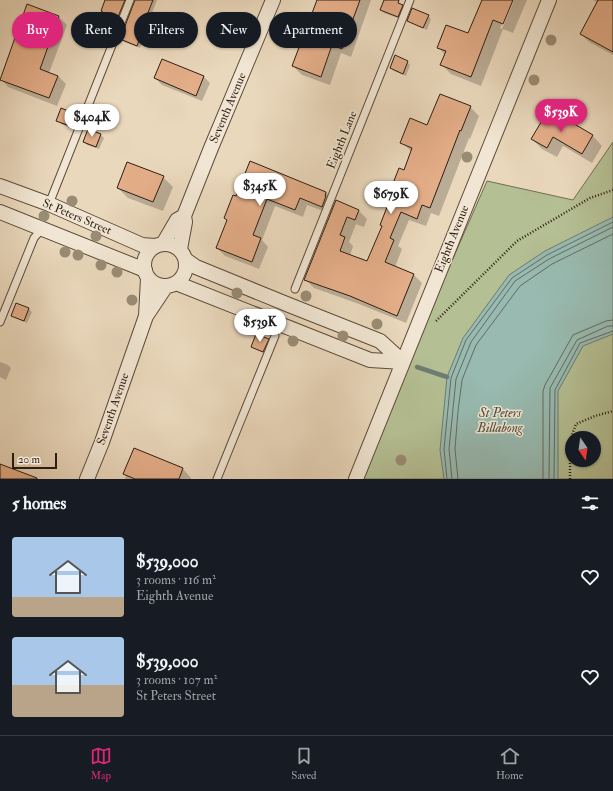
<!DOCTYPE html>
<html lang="en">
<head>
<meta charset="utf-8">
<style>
	:root { --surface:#171b24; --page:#242831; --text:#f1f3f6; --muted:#9ea1a6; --line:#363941; --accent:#db2777 }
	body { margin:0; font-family:"IM FELL Double Pica",serif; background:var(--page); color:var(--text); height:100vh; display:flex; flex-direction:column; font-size:15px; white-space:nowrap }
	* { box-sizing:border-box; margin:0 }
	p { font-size:13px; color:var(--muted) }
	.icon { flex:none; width:22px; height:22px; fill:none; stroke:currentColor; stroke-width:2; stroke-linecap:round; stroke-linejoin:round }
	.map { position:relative; height:479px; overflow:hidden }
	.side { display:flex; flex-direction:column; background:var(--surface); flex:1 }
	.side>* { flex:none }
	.top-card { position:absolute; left:12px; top:12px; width:400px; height:36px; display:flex; gap:8px }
	.needle { width:26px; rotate:167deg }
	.buttons { position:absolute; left:565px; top:431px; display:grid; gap:8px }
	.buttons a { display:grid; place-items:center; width:36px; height:36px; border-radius:50%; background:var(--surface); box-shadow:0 1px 3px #0004; font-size:20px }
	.scale { position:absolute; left:12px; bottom:10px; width:45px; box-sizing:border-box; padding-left:4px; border:2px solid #2e1e12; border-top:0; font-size:11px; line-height:14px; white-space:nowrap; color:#2e1e12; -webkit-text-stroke:3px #f1e6d3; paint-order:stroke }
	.price { position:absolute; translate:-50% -34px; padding:0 9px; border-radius:14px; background:#fff; color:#222; font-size:13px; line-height:26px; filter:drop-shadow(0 1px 2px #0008) }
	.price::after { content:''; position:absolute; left:50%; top:24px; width:12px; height:9px; margin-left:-6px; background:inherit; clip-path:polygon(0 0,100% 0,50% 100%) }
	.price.selected { background:var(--accent); color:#fff }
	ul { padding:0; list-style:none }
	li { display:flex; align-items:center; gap:12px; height:100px; padding:0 12px }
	li span { display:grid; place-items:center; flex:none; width:112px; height:80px; border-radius:4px; color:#555 }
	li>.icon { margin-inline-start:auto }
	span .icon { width:48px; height:48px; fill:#fffc; stroke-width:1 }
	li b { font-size:17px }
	h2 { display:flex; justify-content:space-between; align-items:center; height:48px; padding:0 12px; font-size:17px }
	.chip { padding:0 14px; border-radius:18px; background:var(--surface); box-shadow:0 1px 3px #0004; font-size:14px; line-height:36px }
	.chip.selected { background:var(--accent); color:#fff }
	.dock { display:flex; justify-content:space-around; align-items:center; height:56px; border-top:1px solid var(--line); background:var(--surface); font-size:11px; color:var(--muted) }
	.dock a { display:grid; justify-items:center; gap:2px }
	.dock .selected { color:var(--accent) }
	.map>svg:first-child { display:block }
	.green { fill:#b4bf93; stroke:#716e52; fill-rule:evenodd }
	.water { fill:#98bab0; stroke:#6e7c71 }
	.shadow { fill:#0003 }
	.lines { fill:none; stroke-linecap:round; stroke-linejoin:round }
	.shore { stroke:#636c61; stroke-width:1 }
	.stream { stroke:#6e7c71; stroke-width:4.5 }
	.building { fill:#e3ad88; stroke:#2e1e12 }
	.lane-casing { stroke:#5d4c3c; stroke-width:9 }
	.street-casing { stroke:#5d4c3c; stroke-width:16 }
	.path { stroke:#2e1e12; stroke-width:2.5; stroke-dasharray:1 2; stroke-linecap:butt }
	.lane { stroke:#f1e6d3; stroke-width:7 }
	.street { stroke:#f1e6d3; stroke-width:14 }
	.tree { fill:#998c74 }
	.labels { text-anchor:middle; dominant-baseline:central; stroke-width:3; stroke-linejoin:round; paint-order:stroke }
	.street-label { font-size:12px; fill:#2e1e12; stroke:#f1e6d3 }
	.water-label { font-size:13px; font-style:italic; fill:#4e4d41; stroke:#f1e6d3 }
</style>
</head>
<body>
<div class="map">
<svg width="613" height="479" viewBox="0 0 613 479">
	<rect width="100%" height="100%" fill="#ead8bc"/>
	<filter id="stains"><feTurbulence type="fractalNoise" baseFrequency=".005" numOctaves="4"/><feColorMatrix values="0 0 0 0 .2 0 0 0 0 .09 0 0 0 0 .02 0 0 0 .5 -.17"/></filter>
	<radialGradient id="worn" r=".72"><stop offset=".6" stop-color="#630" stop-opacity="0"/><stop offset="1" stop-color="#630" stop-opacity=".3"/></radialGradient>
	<path class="green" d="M613 142V479H356L487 181 573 200ZM572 438H594V460H572Z"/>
	<path class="water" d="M613 217V334L583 346 558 391V479H444L440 450 447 377 463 338 509 275 545 251Z"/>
	<path class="shadow" d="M106 0H130L113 38 99 33 96 30 104 12Z
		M136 0H157L146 28 148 29 140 48 124 42 121 39Z
		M318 0H371L351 57 341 53 330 85 302 75 293 66Z
		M385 0H390L402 6 405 9 401 19 384 13 381 10Z
		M483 0H512L500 28 502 29 514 0H527L513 33 503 29 481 86 451 74 442 65 445 55 438 47 469 34Z
		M593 0H613V55L589 42 581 34 598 3Z
		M28 5 59 17 67 25 49 73 58 76 66 84 57 106 8 87 1 79Z
		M428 16 431 19 427 30 411 23 408 20Z
		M407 62 410 65 406 76 394 71 391 68Z
		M204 77 210 83 202 101 162 85 155 78Z
		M470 107 479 116 470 139 469 138 439 216 431 213 426 226 409 220 398 246 402 249 395 267 413 274 422 283 406 323 359 304 314 288 306 280 331 214 307 205 303 217 275 206 262 240 268 247 259 269 225 256 217 248 236 197 326 192 334 200 332 203 335 206 359 211 367 219 364 227 356 224 349 242 353 246 350 256 368 262 383 227 390 203 387 200 404 171 412 152 401 142 428 126Z
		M549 110 593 136 602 146 592 163 563 146 557 157 542 149 532 139Z
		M74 114 77 117 73 129 61 124 58 121Z
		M89 130 101 135 104 138 99 149 87 145 84 142Z
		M163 177 173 187 163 211 128 198 118 188Z
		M29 309 32 312 27 323 15 318 12 315Z
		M268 340 271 343 266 354 255 349 252 346Z
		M0 362 8 365 11 368 6 380 0 377Z
		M135 449 183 469 191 478V479H125L126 476 125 474Z"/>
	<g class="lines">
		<path class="shore" d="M447 479 444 449 451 378 466 340 512 278 547 255 613 222
			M452 479 449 449 456 379 471 342 515 281 549 259 613 227
			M458 479 455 449 458 411 462 380 476 345 520 286 552 264 613 234
			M543 479V391L545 385 573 335 606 321 613 320
			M549 479 550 388 577 340 608 326H613
			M554 479 555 390 580 343 613 331"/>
		<path class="stream" d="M417 367 447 377"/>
	</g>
	<path class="building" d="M105 0H125L110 36 95 30 103 12 101 11Z
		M135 0H153L143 25H145L137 46 120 39Z
		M317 0H360L342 49 332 45 321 77 292 66Z
		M384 0H399L398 3 403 5 398 17 380 10Z
		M482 0H513L503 24 493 20 471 77 440 65 446 51 437 48 446 25 468 33Z
		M598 0H613V52L580 34Z
		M27 4 59 16 40 69 58 76 49 98 0 80Z
		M412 8 429 15 423 28 407 21Z
		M395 55 408 61 403 74 390 68Z
		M162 59 204 76 196 96 154 78Z
		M440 94 471 106 461 131 460 130 430 208 422 205 417 219 401 212 390 238 394 240 385 262 414 274 397 316 350 296 304 280 336 200 359 210 355 220 347 217 340 235 345 237 340 251 367 261 382 226 380 225 389 202 386 201 399 168 404 170 412 148 400 143 410 118 427 125Z
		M61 108 75 114 70 126 56 121Z
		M549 109 593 135 582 154 553 137 547 148 531 139Z
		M88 129 101 134 96 147 83 142Z
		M250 161 326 192 325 196H326L322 207 300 198 295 210 267 199 253 235 261 238 252 262 216 248 227 220 224 218 233 195 236 196Z
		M127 162 164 176 153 202 117 188Z
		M16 303 29 308 24 321 11 316Z
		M256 334 269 339 263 352 251 347Z
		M134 448 183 468 179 479H135L123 474Z
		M0 464 37 478V479H0Z"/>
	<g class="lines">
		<g class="lane-casing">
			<path id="lane" d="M49 204 130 0
				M295 289 410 0
				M0 322 34 238 42 229
				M217 479 275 336"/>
		</g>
		<g class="street-casing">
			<path id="street" d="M0 186 49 204 142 245 155 246
				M0 212 145 270
				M163 244 177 220 184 216
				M144 265a21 21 0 1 1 42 0a21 21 0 1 1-42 0Z
				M180 249 185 222 184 216 211 148 273 0
				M186 260 196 267 289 305 380 341 403 362
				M176 283 370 360 403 362
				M146 316 166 286
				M87 479 102 442 146 316 148 278
				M356 479 549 0"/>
		</g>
		<path class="path" d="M436 321 517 241 590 198 613 190
			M570 479V440L576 424 595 416 613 411"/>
		<use href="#lane" class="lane"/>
		<use href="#street" class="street"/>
	</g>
	<g class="tree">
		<circle cx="551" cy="40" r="5.5"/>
		<circle cx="534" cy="80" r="5.5"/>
		<circle cx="467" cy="157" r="5.5"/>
		<circle cx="72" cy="201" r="5.5"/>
		<circle cx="44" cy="216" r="5.5"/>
		<circle cx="96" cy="236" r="5.5"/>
		<circle cx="65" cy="252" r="5.5"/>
		<circle cx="78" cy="255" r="5.5"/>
		<circle cx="101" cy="265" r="5.5"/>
		<circle cx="117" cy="272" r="5.5"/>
		<circle cx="237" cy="293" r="5.5"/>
		<circle cx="306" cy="296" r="5.5"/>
		<circle cx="132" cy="300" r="5.5"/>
		<circle cx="377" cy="324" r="5.5"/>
		<circle cx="343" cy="336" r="5.5"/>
		<circle cx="293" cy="341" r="5.5"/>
		<circle cx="401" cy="460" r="5.5"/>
	</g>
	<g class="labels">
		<g class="street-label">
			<text transform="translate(228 108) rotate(-67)">Seventh Avenue</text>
			<text transform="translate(342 140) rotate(-68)">Eighth Lane</text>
			<text transform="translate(77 217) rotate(23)">St Peters Street</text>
			<text transform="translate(452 239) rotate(-68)">Eighth Avenue</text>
			<text transform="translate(113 409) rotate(-71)">Seventh Avenue</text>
		</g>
		<g class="water-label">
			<text x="500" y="413">St Peters<tspan x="500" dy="15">Billabong</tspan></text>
		</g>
	</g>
	<rect width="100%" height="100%" filter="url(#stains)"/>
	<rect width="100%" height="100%" fill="url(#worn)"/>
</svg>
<div class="buttons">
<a><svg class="needle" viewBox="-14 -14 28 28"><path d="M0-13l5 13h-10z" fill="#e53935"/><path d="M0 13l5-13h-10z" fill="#9ea1a6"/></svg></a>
</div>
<div class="scale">20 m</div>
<b class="price selected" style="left:561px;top:133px">$539K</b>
<b class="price" style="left:92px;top:138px">$404K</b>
<b class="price" style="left:260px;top:207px">$345K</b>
<b class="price" style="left:391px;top:215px">$679K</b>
<b class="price" style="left:260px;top:343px">$539K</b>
<div class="top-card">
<a class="chip selected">Buy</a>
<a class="chip">Rent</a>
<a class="chip">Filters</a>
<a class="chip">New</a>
<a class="chip">Apartment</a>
</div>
</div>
<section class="side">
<h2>5 homes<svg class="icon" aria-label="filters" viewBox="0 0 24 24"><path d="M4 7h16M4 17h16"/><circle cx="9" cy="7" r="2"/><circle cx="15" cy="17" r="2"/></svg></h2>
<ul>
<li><span style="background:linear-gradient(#a9c7e8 75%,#b9a48a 0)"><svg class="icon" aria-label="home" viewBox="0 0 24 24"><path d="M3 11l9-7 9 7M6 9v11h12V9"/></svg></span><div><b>$539,000</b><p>3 rooms · 116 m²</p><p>Eighth Avenue</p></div><svg class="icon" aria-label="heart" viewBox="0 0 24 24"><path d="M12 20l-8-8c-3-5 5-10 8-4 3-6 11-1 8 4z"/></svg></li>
<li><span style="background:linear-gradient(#a9c7e8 60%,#b9a48a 0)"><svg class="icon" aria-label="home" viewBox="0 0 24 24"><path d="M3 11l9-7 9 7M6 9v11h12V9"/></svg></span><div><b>$539,000</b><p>3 rooms · 107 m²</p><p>St Peters Street</p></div><svg class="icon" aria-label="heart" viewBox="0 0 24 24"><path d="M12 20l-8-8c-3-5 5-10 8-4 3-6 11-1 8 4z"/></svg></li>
</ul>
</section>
<nav class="dock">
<a class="selected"><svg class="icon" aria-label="map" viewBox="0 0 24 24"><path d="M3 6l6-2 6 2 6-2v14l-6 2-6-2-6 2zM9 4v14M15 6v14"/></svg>Map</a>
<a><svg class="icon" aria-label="saved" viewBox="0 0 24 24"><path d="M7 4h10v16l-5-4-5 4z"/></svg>Saved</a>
<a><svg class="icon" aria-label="home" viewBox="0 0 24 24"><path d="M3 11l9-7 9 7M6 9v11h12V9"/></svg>Home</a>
</nav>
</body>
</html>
